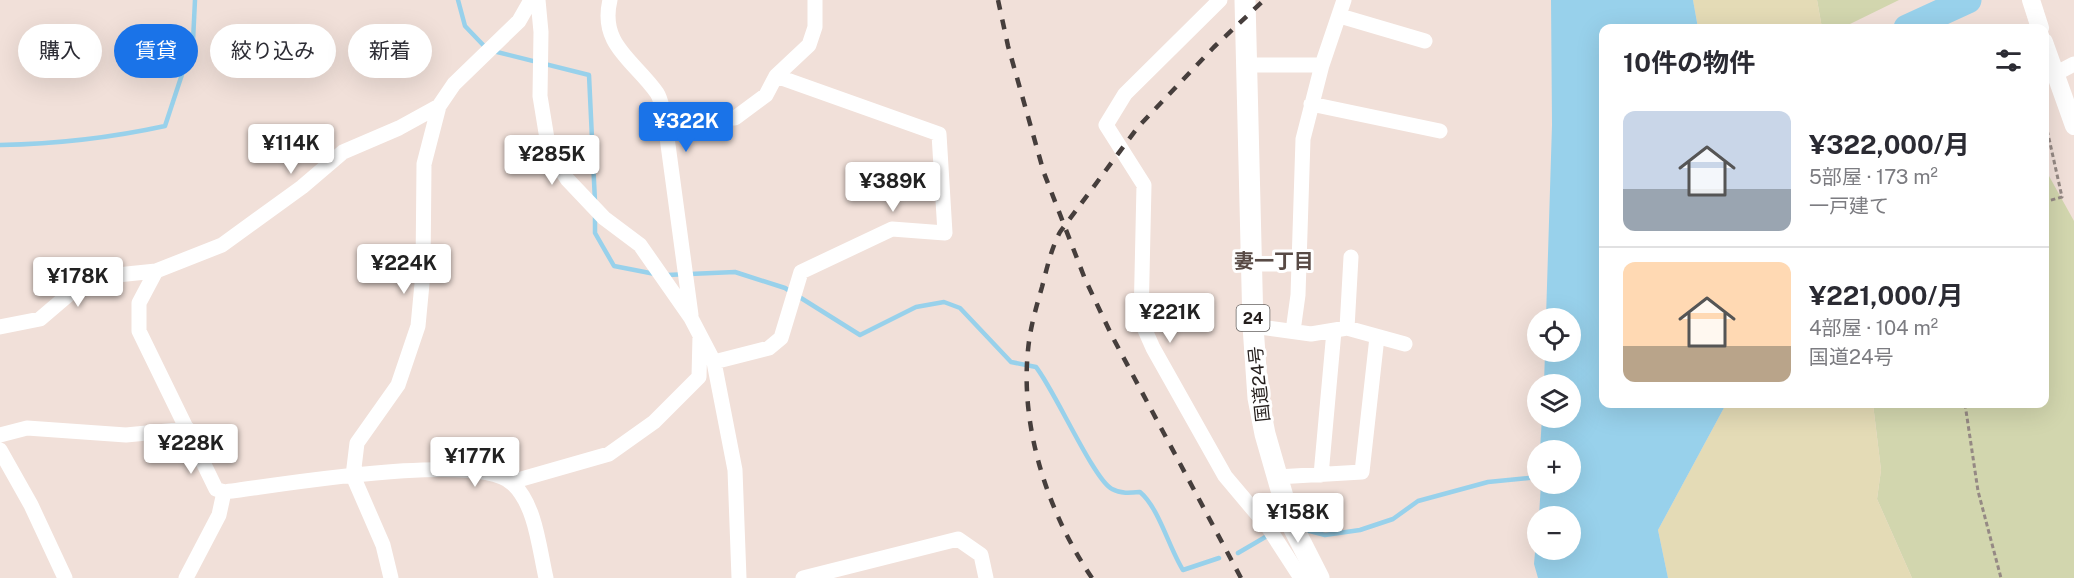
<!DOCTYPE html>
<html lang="ja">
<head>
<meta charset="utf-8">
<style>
	:root { --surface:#fff; --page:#f7f7f7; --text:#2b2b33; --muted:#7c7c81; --line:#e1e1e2; --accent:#1a73e8 }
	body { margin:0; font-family:"Public Sans","Noto Sans JP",sans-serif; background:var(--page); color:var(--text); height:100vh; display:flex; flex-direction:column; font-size:22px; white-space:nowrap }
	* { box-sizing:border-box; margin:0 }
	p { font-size:20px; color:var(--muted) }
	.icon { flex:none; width:33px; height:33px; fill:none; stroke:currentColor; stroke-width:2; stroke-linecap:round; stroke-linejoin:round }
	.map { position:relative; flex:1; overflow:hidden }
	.side { position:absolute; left:1599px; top:24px; width:450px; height:384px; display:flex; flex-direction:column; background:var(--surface); border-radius:12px; box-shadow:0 6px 24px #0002 }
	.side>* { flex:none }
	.banner { position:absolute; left:18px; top:24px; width:570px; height:54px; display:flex; gap:12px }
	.controls { position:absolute; left:1527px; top:308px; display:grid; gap:12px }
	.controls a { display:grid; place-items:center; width:54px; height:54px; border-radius:50%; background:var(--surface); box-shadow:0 6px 24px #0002; font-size:30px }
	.price { position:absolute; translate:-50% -51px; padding:0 14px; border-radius:6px; background:#fff; color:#222; font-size:20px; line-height:39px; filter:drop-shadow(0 2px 3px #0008) }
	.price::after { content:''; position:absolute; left:50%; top:36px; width:18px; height:14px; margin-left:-9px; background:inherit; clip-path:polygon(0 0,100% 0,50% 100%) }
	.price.on { background:var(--accent); color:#fff }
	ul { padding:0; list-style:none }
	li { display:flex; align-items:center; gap:18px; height:150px; padding:0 24px }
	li+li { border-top:2px solid var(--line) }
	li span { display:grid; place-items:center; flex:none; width:168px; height:120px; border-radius:12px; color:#555 }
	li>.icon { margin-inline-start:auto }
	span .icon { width:72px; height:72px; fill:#fffc; stroke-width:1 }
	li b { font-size:26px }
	h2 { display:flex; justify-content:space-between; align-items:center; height:72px; padding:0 24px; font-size:26px }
	.chip { padding:0 21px; border-radius:27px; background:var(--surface); box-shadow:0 6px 24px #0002; font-size:21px; line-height:54px }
	.chip.on { background:var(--accent); color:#fff }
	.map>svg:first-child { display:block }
	.green { fill:#d2d6ae }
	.sand { fill:#e4dbb6 }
	.water { fill:#98d1eb }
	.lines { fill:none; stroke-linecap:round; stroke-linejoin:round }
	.stream { stroke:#98d1eb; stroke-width:4.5 }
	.river { stroke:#98d1eb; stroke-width:27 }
	.path { stroke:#958984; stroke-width:3; stroke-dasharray:4.5 3; stroke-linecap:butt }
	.minor { stroke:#fff; stroke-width:15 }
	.major { stroke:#fff; stroke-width:18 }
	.highway { stroke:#fff; stroke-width:21 }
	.rail { stroke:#463e3c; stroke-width:4.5; stroke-dasharray:10 10; stroke-linecap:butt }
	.labels { text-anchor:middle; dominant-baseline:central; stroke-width:6; stroke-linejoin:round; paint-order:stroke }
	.shield { fill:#fff; stroke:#666260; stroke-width:1.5 }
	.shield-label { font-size:16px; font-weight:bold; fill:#241e1c }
	.street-label { font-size:18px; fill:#241e1c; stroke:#fff }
	.neighbourhood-label { font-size:20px; font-weight:bold; fill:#584a45; stroke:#fff }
</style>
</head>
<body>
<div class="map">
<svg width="2074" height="578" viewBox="0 0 2074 578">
	<rect width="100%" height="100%" fill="#f1e0d9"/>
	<path class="green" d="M1817 0H1899L1850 24 1852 28H1822Z
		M2045 160 2049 176 2074 221V578H1912L1877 499 1881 470 1873 404H2044Z"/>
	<path class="sand" d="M1693 0H1817L1822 28H1698Z
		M1726 404H1873L1881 470 1877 499 1912 578H1668L1658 530Z"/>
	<path class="water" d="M1551 0H1693L1698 28H1604V404H1726L1658 530 1668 578H1538L1534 564 1537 528 1538 549H1570V516H1539L1541 483H1570V450H1540L1542 417H1570V384H1544L1545 351H1570V318H1546L1552 125Z"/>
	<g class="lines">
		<path class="stream" d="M458 0 465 26 486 48
			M493 51 589 75 595 202
			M0 145C56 144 110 138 165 126L193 41 195 0
			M595 216V233L614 266 655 274
			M667 275 735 272 785 288 860 335 916 307 944 302 960 308 1011 362 1036 367C1055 391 1094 480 1112 489 1121 494 1130 493 1140 492 1159 508 1169 548 1183 570L1219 558
			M1302 529 1325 535 1360 530 1393 519 1418 501 1488 482 1538 477
			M1238 553 1279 529"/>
		<path class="river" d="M1907 28 1968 0"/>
		<path class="path" d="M2044 116 2062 197 2044 202
			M1965 404 1978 491 2001 578"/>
		<path class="minor" d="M538 0 541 32 540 96 549 151 567 179 604 218 640 245 691 318 714 362 769 348 781 338 801 272 892 229 945 233 939 134 776 76
			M610 0C599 45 635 61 657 93 661 99 662 108 664 115L691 315
			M1220 0 1125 94 1106 125 1144 185 1141 321 1153 348 1225 476 1268 527 1301 578
			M1340 16 1425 41
			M1247 65H1322L1344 0
			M2055 74 2074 64
			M1311 104 1440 131
			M716 118H735L766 95 776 76 809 45 815 27V0
			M1252 264H1299
			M156 271 139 303V331L216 489 224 492C276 486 478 450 513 484 536 506 539 548 546 578
			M1253 326 1311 334 1347 328 1405 344
			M0 327 40 319 88 278 156 271 222 245 302 187 343 152 399 128 439 106
			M1347 328 1351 257
			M1293 331 1298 295 1303 139 1322 65
			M714 362 735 470 739 578
			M0 435 27 428 126 435 188 429
			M0 450 31 505 65 578
			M1321 475 1334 331
			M1277 477 1362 472 1377 337
			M511 482 609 454 654 422 699 377 700 336
			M186 578 219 515 224 492
			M391 578 383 545 353 476 357 443 398 385 418 326 423 273 424 164 439 106 454 84 519 21 531 0
			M803 578 958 539 981 555 986 578"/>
		<path class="major" d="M2031 0 2040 28
			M2044 42 2074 126"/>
		<path class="highway" d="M1245 0 1253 326 1258 398 1265 434 1290 521 1319 578"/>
		<path class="rail" d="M998 0 1008 46 1044 173 1085 279 1112 336 1241 578
			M1092 578C1048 513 1020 428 1028 350 1030 328 1036 308 1042 287 1047 268 1051 249 1060 232L1138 127 1214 47 1264 0"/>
	</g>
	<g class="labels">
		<rect class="shield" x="1236.5" y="305" width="33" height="26" rx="4.5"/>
		<g class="shield-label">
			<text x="1253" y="318">24</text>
		</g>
		<g class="street-label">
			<text transform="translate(1259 384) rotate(-96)">国道24号</text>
		</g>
		<g class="neighbourhood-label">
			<text x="1274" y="261">妻一丁目</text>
		</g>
	</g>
</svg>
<div class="controls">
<a><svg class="icon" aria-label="locate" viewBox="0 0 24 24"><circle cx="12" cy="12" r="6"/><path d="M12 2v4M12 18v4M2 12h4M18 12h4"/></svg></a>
<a><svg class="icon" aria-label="layers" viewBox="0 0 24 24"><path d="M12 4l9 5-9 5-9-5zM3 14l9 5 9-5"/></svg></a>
<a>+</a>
<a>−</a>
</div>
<b class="price on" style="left:686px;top:153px">¥322K</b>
<b class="price" style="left:291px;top:175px">¥114K</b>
<b class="price" style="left:552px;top:186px">¥285K</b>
<b class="price" style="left:893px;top:213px">¥389K</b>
<b class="price" style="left:404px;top:295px">¥224K</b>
<b class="price" style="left:78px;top:308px">¥178K</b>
<b class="price" style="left:1170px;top:344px">¥221K</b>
<b class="price" style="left:191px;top:475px">¥228K</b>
<b class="price" style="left:475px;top:488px">¥177K</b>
<b class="price" style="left:1298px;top:544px">¥158K</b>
<div class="banner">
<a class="chip">購入</a>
<a class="chip on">賃貸</a>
<a class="chip">絞り込み</a>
<a class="chip">新着</a>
</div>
<section class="side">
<h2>10件の物件<svg class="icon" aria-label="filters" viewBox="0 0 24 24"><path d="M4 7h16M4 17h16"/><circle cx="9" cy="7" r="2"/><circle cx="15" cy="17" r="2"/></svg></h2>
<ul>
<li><span style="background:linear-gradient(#c9d6e8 65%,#9aa5b1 0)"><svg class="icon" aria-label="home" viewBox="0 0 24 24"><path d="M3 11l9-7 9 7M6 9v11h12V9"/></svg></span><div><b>¥322,000/月</b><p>5部屋 · 173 m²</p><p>一戸建て</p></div></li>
<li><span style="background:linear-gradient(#ffd9b3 70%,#b9a48a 0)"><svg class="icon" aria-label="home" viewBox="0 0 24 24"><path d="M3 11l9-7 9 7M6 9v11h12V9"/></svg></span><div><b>¥221,000/月</b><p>4部屋 · 104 m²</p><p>国道24号</p></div></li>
</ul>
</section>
</div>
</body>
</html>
